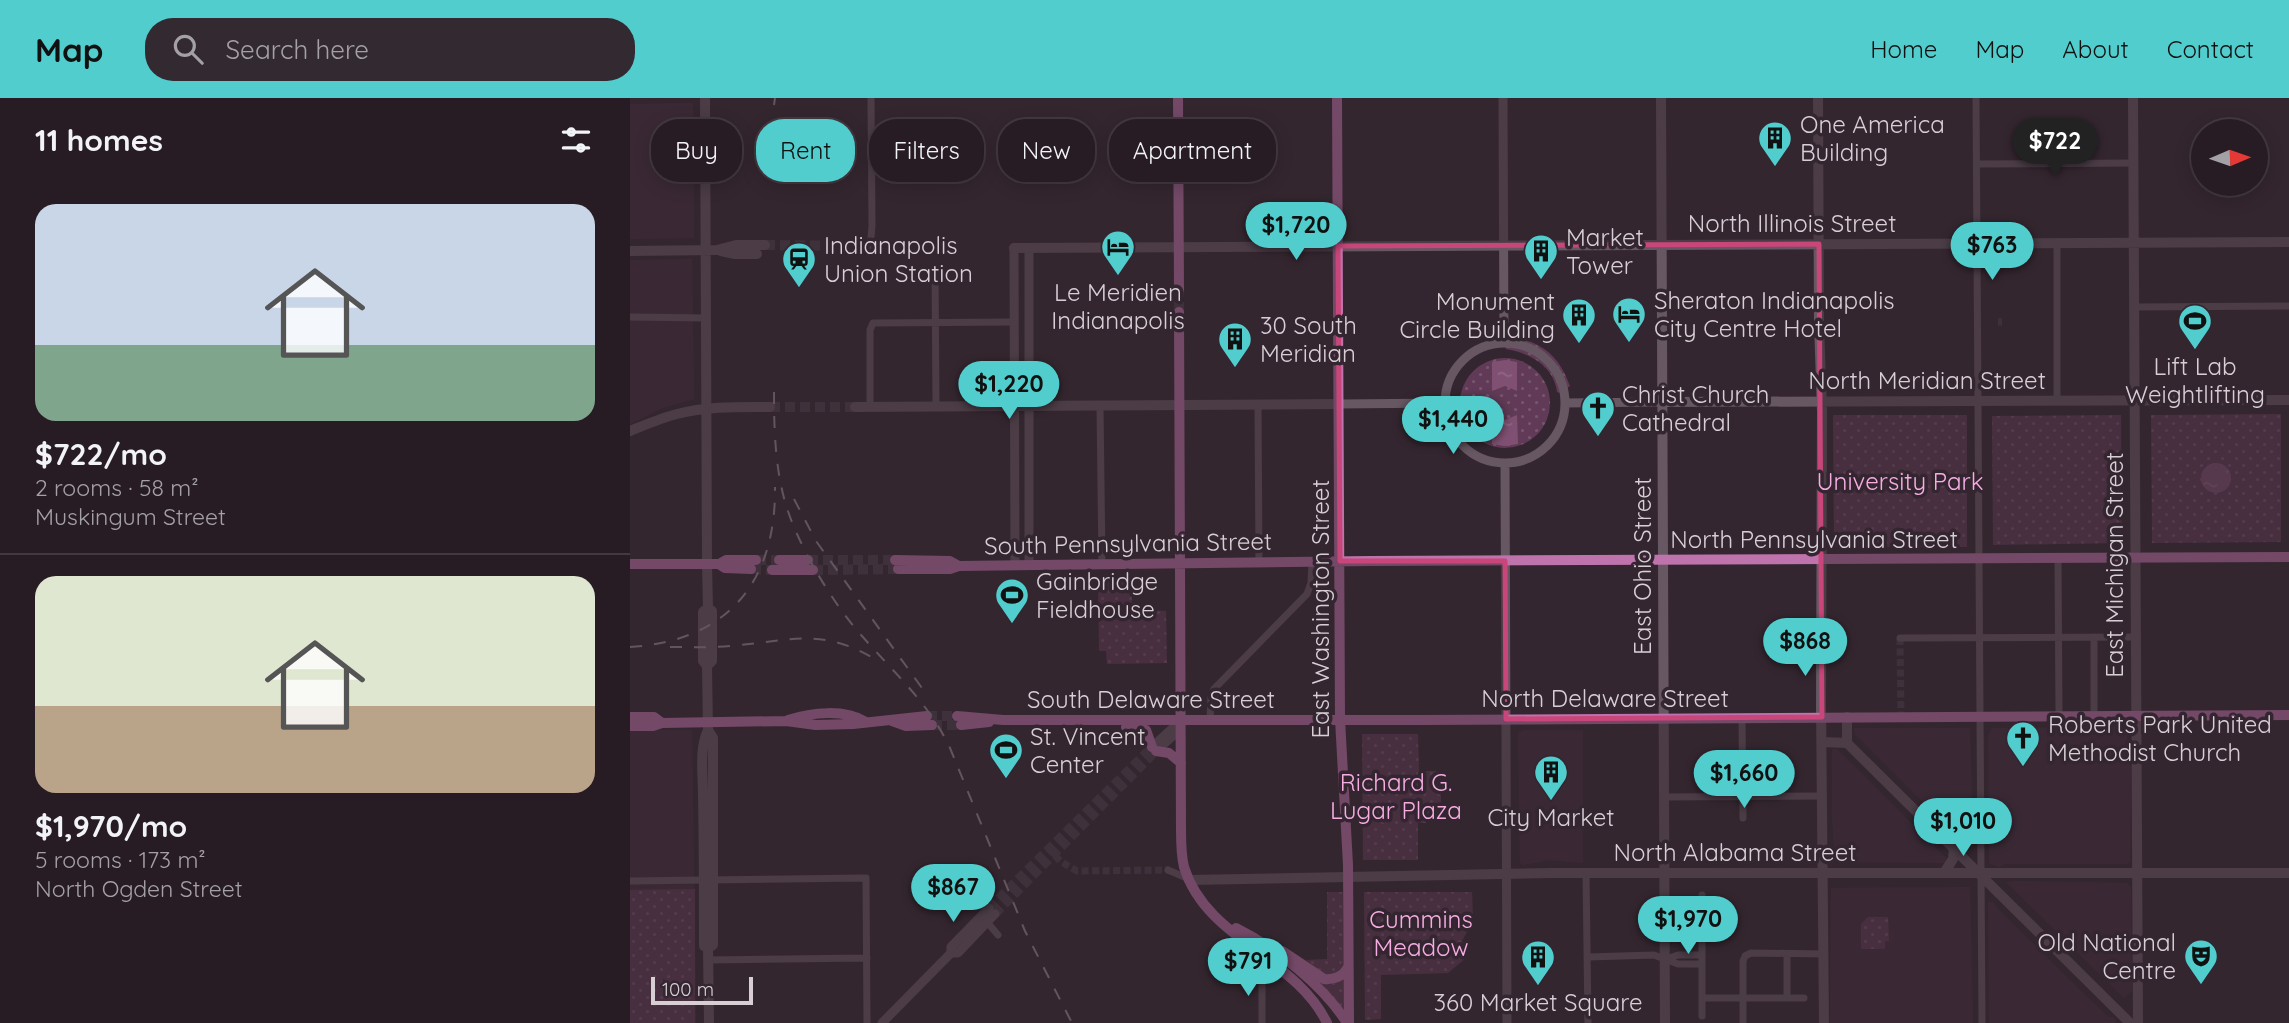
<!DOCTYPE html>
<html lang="en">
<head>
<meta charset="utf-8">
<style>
	:root { --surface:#271c24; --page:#332931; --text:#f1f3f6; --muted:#a4a1a6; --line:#433a41; --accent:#52cdcd }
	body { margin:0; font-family:Quicksand,sans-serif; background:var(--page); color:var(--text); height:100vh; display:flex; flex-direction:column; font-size:26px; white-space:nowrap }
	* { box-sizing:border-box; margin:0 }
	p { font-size:23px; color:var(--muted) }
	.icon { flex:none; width:38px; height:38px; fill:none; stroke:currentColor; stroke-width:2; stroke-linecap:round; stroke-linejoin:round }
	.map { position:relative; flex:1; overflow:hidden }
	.panel { display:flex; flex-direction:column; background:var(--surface); width:630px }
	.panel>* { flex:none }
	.top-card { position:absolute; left:21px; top:21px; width:665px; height:63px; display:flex; gap:14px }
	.needle { width:46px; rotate:88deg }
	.tools { position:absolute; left:1561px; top:21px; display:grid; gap:14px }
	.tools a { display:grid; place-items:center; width:77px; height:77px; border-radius:50%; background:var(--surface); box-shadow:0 4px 18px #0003,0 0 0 2px var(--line); font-size:35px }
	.scale { position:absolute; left:21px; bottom:18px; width:102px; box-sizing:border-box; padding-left:7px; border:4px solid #d8cfd5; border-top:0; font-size:19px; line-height:24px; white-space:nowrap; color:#d8cfd5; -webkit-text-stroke:5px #342630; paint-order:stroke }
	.price { position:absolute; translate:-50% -60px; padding:0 16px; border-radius:24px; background:var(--accent); color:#111; font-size:23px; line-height:46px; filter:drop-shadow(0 2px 4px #0008) }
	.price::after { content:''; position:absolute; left:50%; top:42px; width:21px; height:16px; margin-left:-10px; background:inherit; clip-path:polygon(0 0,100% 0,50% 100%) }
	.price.selected { background:#222; color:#fff }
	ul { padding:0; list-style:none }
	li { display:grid; align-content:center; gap:14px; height:371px; padding:0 35px }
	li+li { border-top:2px solid var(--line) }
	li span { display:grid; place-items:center; height:217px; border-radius:21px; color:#555 }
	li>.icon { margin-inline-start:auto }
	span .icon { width:126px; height:126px; fill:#fffc; stroke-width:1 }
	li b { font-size:30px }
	h2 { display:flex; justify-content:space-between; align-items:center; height:84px; padding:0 35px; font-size:30px }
	.pill { padding:0 24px; border-radius:28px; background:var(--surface); box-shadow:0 4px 18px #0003,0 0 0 2px var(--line); font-size:24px; line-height:63px }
	.pill.selected { background:var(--accent); color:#111 }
	header { display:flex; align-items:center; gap:42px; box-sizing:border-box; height:98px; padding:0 35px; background:var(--accent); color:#111 }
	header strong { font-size:33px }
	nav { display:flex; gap:38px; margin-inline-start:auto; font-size:24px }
	.search { width:490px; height:63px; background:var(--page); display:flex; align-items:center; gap:18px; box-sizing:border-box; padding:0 24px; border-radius:28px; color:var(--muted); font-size:26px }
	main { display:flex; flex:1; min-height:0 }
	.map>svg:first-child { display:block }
	.built { fill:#422e3c }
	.park { fill:url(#park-dots) }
	.water { fill:url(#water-ripples) }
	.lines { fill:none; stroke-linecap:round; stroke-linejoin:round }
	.minor-tunnel { stroke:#4d3f49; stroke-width:7; stroke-dasharray:7 3.5; stroke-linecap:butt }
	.tertiary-tunnel { stroke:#4d3f49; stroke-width:9; stroke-dasharray:9 4.5; stroke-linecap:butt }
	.secondary-tunnel { stroke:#4d3f49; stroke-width:10; stroke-dasharray:10 5; stroke-linecap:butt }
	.primary-tunnel { stroke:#4d3f49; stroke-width:10; stroke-dasharray:10 5; stroke-linecap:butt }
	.minor { stroke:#665762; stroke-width:7 }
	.tertiary { stroke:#665762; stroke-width:9 }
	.secondary { stroke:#665762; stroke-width:10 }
	.primary { stroke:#bf73ac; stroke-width:10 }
	.rail { stroke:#998e96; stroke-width:2; stroke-dasharray:12 12; stroke-linecap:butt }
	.marked { fill:none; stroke:#c8467a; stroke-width:5; stroke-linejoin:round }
	.labels { text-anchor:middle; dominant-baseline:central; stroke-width:7; stroke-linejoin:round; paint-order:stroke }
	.poi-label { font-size:24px; fill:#d8cfd5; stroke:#342630; text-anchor:start }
	.street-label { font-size:24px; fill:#d8cfd5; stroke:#342630 }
	.park-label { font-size:24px; fill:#f7ade2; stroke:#342630 }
</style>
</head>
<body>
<header>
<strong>Map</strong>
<div class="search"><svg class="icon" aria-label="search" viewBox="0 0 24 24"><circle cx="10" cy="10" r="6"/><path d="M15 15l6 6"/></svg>Search here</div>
<nav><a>Home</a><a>Map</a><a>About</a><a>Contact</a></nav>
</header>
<main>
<section class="panel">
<h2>11 homes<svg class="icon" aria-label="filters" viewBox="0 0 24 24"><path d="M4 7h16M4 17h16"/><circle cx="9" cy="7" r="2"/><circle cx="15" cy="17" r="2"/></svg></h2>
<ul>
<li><span style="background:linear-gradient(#c9d6e8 65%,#7fa58c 0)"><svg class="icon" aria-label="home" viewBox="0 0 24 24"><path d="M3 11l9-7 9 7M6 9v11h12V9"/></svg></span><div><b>$722/mo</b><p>2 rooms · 58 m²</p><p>Muskingum Street</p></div></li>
<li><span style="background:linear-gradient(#dfe7d0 60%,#b9a48a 0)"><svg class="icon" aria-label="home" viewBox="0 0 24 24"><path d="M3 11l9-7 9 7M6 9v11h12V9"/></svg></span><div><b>$1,970/mo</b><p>5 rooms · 173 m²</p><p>North Ogden Street</p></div></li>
</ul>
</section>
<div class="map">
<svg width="1659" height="925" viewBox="0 0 1659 925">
	<defs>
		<pattern id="park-dots" width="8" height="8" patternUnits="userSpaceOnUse" patternTransform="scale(1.75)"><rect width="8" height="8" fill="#603a56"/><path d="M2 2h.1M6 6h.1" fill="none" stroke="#76556d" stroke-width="1.8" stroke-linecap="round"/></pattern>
		<pattern id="water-ripples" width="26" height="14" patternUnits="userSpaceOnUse" patternTransform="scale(1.75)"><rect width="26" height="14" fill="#7f5072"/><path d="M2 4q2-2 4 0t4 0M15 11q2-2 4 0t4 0" fill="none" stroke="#906885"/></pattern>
	</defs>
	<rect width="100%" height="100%" fill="#342630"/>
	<path class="built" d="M63 5 64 140 0 141V6Z
		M62 161 64 301 32 310 0 326V162Z
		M1497 629V663L1501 669 1500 763 1497 766H1375L1369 769 1359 765 1358 638 1362 630Z
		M1224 630H1340L1343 737 1339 744 1334 745 1225 636Z
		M0 632H62L66 925H0Z
		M894 632H953V765L919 762 893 767 890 764 888 635Z
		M1202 651H1207L1321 765 1205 764 1202 719Z
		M1383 783 1497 785 1501 790 1502 893 1494 900 1376 784Z
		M1340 789 1343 925H1200L1201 790Z
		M1358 804H1363L1368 811 1451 893 1478 919H1484L1486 925H1359Z"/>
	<path class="park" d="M882 237C914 247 928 256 940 288L930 295 927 294C924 268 900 255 876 251L874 247 878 238Z
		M830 305a45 45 0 1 1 90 0a45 45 0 1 1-90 0Z
		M1651 316V444L1522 445 1521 317Z
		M1203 317H1337V449H1204Z
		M1491 317 1492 445 1363 447 1362 318Z
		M502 478V512L536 513 537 565 477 566 476 553H469L468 479Z
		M732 636H788L789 673H811V722H797L796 725H788V762H733Z
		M65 791V925H0V792Z
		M697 794H713L715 913 691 886 686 871 676 862 697 861Z
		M734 794H842L843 822 832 843 837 859 818 875 751 877V921L735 922Z
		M1238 819H1258L1259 843H1255V851H1231V826Z"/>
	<path class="water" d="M875 262 887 264V293L875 288 862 293V264Z
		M862 317 875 322 887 317 888 346 875 348 862 346Z
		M1571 380a15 15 0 1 1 30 0a15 15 0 1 1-30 0Z"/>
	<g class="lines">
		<path class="minor-tunnel" d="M1368 224H1372
			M1270 540 1271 619
			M418 750 430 763 447 773 538 772"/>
		<path class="tertiary-tunnel" d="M359 810 522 649
			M365 816 526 653"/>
		<path class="secondary-tunnel" d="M135 147 231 148
			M140 309H225"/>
		<path class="primary-tunnel" d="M549 214V192
			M126 462H149
			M178 462H265
			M121 471 142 472
			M183 472 268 471
			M297 618H327
			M302 627H331"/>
		<path class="minor" d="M1346 0 1352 925
			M1347 66 1504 65
			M1427 145V303
			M240 151 242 128 241 0
			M305 170 306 308
			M1504 209 1659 208
			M0 219 76 220
			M628 306 629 464
			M470 307 472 466
			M240 309V232L243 225 384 224
			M1428 460 1429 618
			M1270 540 1506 539
			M1464 618V539
			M1112 620 1113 720
			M580 622 581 599 584 591 677 496 681 485 682 464
			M1034 699 1193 698
			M538 772 559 781
			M956 776 958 925
			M0 783 236 780 237 925
			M1072 797V918
			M357 824 368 837
			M1157 856V900
			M958 859 1024 857 1048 866H1072
			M1036 861 1048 857H1072
			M78 862 237 860
			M1072 900H1174
			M632 925V874
			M1113 925V863L1115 858 1121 855 1194 856"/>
		<path class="tertiary" d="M873 0 874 245
			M384 150 385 467
			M399 150V467
			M815 305a60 60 0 1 1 120 0a60 60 0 1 1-120 0Z
			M935 305 1032 304
			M709 306 815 305
			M875 365 877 925
			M522 649 547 626
			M526 653 543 638 550 624
			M321 855H328L365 816
			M252 925 321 855V849L359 810"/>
		<path class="secondary" d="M75 0 77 465 78 510 82 513V563L77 568
			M1031 0 1035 925
			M1188 0 1189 225 1192 314 1191 608 1194 925
			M1503 0 1508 925
			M231 148 240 151
			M384 150 1659 144
			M0 153 87 152 106 147H135
			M91 153 105 156H127
			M1032 304 1659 302
			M225 309 709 306
			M0 333C15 327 31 320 47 316 77 308 109 309 140 309
			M78 510 73 514V563L77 568 78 632C69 650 73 676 73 696 74 747 74 797 74 848L78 850 79 925
			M78 632 83 640V847L78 850
			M1192 644 1217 645 1500 925
			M1217 645V619
			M1314 775 1323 761 1324 750
			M559 782 922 775H1659"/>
		<path class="primary" d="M548 0 549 192
			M707 0 710 621 718 767 719 925
			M549 214 551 731C551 743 551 757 554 769 576 841 666 860 697 925
			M149 462H178
			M265 462 320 463 329 468
			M0 466H89L95 470 121 471
			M89 466 96 462H126
			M268 471H320L329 468 741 463 1659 459
			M142 472H183
			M327 618 373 622H794L1659 617
			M0 619H24L32 625
			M158 622C182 614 215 611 236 624
			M262 623 276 628 302 627
			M331 627 359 624
			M0 628H23L32 625 156 623 186 627 223 626 297 618
			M496 629 516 632 522 649
			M526 653 539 655 551 665
			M606 830C646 850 693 887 717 925
			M652 853 694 881C704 882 714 878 718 869"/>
		<path class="rail" d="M144 7 145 0
			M144 294C144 329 145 366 154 400 165 443 202 505 232 538 264 575 299 605 320 650L395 833 442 925
			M164 401 186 443 297 597
			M0 549C97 543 146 485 145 389
			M40 549C60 549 80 550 100 548 160 543 192 528 248 563"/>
	</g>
	<path d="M0 0H1659V925H0ZM1189 146 1192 619 876 621 875 463H710L708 148Z" fill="#342630" fill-opacity=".55" fill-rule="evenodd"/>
	<path class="marked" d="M1189 146 1192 619 876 621 875 463H710L708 148Z"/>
	<defs>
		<g id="building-pin" transform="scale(1.75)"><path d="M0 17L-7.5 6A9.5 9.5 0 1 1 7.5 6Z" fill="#52cdcd" stroke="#342630"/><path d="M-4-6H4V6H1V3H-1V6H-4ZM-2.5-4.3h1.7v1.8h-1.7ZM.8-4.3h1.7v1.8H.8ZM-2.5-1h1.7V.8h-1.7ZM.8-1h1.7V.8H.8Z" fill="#111"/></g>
		<g id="hotel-pin" transform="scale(1.75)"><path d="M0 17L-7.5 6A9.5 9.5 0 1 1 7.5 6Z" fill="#52cdcd" stroke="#342630"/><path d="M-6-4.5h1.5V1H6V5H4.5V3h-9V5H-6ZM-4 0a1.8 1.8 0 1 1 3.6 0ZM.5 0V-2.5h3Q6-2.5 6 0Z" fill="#111"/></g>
		<g id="station-pin" transform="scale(1.75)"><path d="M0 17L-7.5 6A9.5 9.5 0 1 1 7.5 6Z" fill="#52cdcd" stroke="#342630"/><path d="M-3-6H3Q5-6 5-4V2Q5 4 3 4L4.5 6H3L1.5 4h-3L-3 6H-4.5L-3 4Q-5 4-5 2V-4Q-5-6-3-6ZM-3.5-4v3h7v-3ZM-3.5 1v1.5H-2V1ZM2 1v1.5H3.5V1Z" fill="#111"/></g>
		<g id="stadium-pin" transform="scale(1.75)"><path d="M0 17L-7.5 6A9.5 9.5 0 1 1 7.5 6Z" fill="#52cdcd" stroke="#342630"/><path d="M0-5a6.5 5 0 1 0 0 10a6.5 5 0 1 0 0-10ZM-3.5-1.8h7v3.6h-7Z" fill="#111"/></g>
		<g id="church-pin" transform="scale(1.75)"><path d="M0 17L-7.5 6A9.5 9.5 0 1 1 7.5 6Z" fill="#52cdcd" stroke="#342630"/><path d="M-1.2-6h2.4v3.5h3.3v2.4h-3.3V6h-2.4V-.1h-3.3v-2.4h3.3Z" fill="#111"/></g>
		<g id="theatre-pin" transform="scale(1.75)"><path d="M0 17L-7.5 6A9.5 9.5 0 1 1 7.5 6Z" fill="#52cdcd" stroke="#342630"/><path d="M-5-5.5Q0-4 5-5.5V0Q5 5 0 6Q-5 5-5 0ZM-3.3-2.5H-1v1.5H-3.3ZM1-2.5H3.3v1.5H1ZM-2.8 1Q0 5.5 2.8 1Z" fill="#111"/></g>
	</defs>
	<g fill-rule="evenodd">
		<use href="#building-pin" x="1145" y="40"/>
		<use href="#hotel-pin" x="488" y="149"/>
		<use href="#building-pin" x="911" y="153"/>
		<use href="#station-pin" x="169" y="161"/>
		<use href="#hotel-pin" x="999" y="216"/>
		<use href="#building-pin" x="949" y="217"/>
		<use href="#stadium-pin" x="1565" y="223"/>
		<use href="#building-pin" x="605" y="241"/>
		<use href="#church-pin" x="968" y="310"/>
		<use href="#stadium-pin" x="382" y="497"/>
		<use href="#church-pin" x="1393" y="640"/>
		<use href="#stadium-pin" x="376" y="652"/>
		<use href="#building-pin" x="921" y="674"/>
		<use href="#theatre-pin" x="1571" y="858"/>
		<use href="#building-pin" x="908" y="859"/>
	</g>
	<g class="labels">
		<g class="poi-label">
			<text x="1170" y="26">One America<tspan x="1170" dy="28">Building</tspan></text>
			<text x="936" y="139">Market<tspan x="936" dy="28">Tower</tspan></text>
			<text x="194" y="147">Indianapolis<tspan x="194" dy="28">Union Station</tspan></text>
			<text x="488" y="194" text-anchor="middle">Le Meridien<tspan x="488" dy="28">Indianapolis</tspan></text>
			<text x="1024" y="202">Sheraton Indianapolis<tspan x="1024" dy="28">City Centre Hotel</tspan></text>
			<text x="925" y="203" text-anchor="end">Monument<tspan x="925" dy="28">Circle Building</tspan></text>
			<text x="630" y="227">30 South<tspan x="630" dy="28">Meridian</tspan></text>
			<text x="1565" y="268" text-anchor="middle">Lift Lab<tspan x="1565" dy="28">Weightlifting</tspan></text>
			<text x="992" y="296">Christ Church<tspan x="992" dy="28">Cathedral</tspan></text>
			<text x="406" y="483">Gainbridge<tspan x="406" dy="28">Fieldhouse</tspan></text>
			<text x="1418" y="626">Roberts Park United<tspan x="1418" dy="28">Methodist Church</tspan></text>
			<text x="400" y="638">St. Vincent<tspan x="400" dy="28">Center</tspan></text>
			<text x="921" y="719" text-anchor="middle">City Market</text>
			<text x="1546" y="844" text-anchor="end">Old National<tspan x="1546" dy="28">Centre</tspan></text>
			<text x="908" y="904" text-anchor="middle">360 Market Square</text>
		</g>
		<g class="street-label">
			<text x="1162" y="125">North Illinois Street</text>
			<text x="1297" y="282">North Meridian Street</text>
			<text x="1184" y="441">North Pennsylvania Street</text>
			<text transform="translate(498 445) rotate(-1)">South Pennsylvania Street</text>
			<text transform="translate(1484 467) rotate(-90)">East Michigan Street</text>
			<text transform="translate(1012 468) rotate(-90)">East Ohio Street</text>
			<text transform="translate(690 511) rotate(-90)">East Washington Street</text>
			<text x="975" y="600">North Delaware Street</text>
			<text x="521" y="601">South Delaware Street</text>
			<text x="1105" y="754">North Alabama Street</text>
		</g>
		<g class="park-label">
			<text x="1270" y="383">University Park</text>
			<text x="766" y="684">Richard G.<tspan x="766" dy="28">Lugar Plaza</tspan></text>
			<text x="791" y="821">Cummins<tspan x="791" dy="28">Meadow</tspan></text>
		</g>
	</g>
</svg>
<div class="tools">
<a><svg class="needle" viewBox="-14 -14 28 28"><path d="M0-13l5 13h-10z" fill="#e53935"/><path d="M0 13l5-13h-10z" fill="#a4a1a6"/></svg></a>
</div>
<div class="scale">100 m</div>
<b class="price selected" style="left:1425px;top:80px">$722</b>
<b class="price" style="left:666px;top:164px">$1,720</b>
<b class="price" style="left:1362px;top:184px">$763</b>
<b class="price" style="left:379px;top:323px">$1,220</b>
<b class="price" style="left:823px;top:358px">$1,440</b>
<b class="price" style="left:1175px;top:580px">$868</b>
<b class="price" style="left:1114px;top:712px">$1,660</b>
<b class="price" style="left:1333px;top:760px">$1,010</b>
<b class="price" style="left:323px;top:826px">$867</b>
<b class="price" style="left:1058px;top:858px">$1,970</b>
<b class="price" style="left:618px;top:900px">$791</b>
<div class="top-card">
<a class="pill">Buy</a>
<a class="pill selected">Rent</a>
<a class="pill">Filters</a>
<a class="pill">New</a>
<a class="pill">Apartment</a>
</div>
</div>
</main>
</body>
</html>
